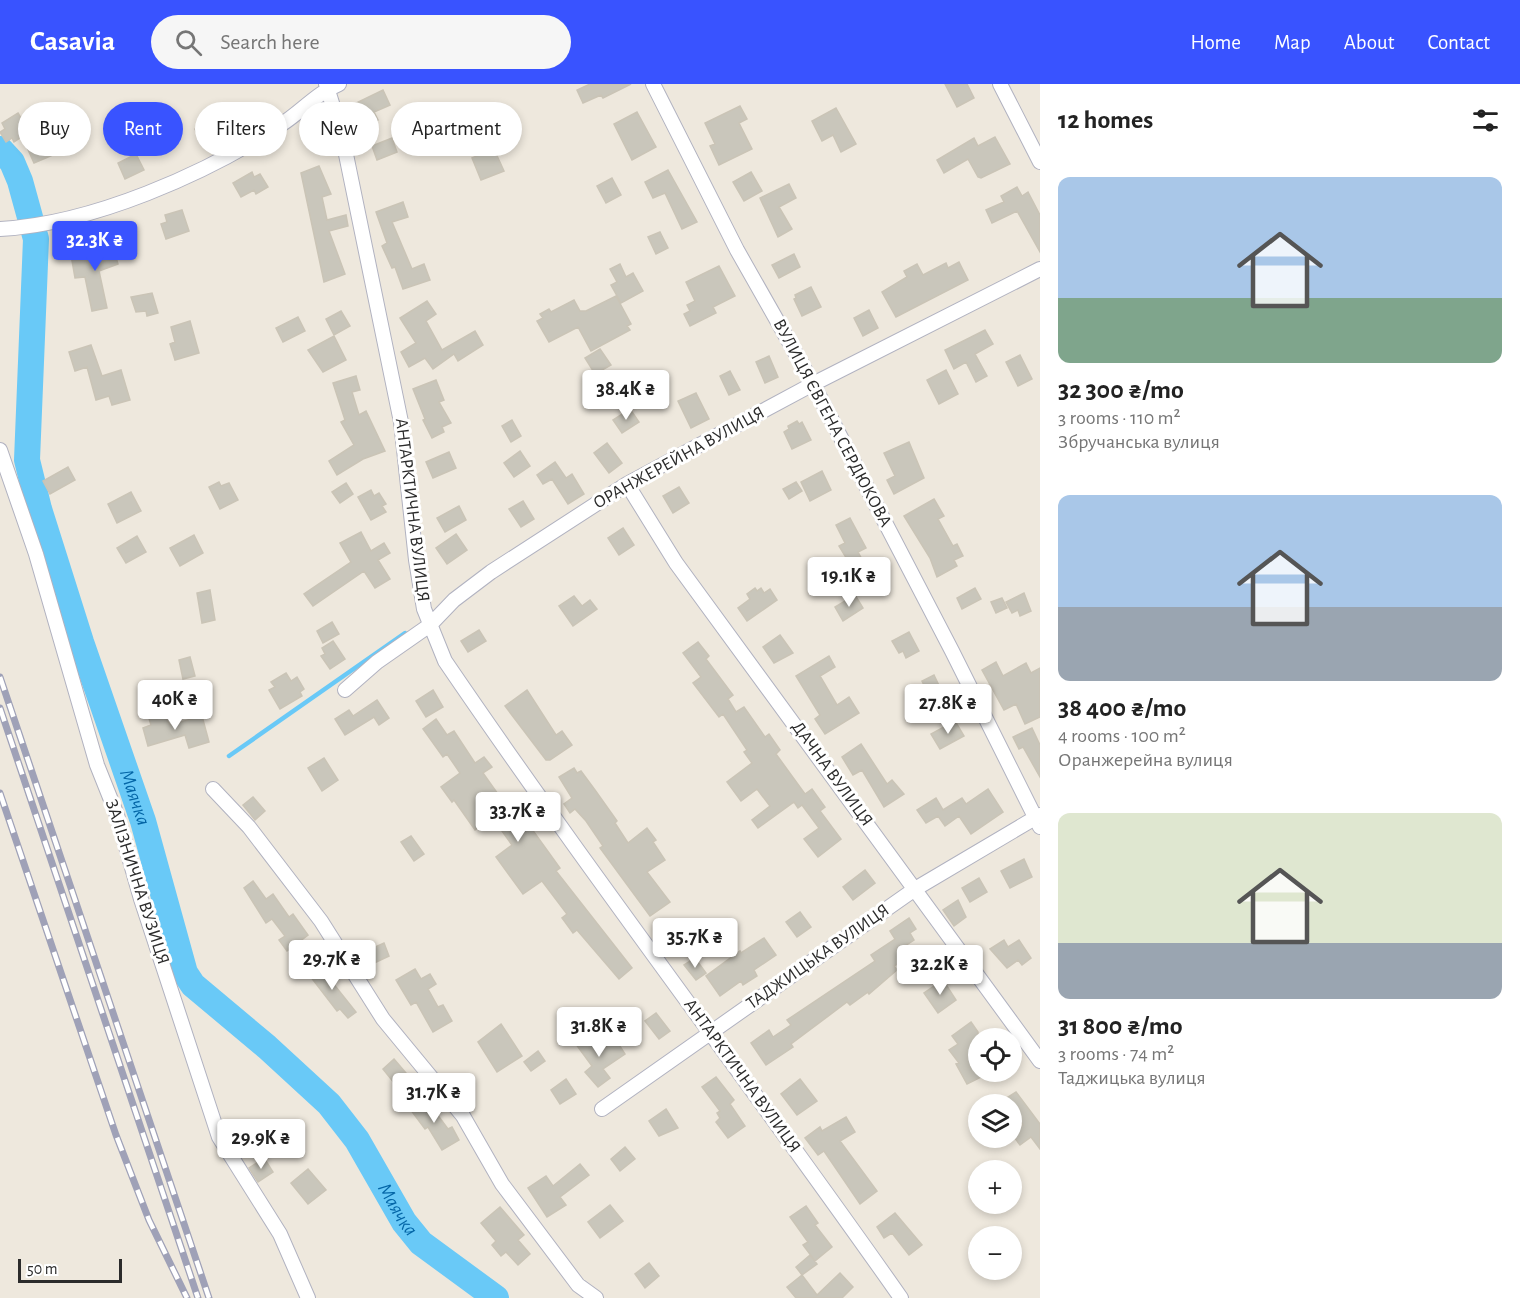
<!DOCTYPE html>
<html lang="en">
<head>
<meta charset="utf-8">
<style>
	:root { --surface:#fff; --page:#f6f6f6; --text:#222; --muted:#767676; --accent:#3953ff }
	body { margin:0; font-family:"Alegreya Sans",sans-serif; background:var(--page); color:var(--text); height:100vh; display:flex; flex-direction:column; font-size:22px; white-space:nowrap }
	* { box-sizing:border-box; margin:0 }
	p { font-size:20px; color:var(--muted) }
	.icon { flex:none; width:33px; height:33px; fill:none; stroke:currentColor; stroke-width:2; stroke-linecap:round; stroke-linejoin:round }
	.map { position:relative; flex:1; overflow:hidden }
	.sheet { display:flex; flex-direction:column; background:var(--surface); width:480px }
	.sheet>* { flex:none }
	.top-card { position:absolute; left:18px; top:18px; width:570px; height:54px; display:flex; gap:12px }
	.buttons { position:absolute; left:968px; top:944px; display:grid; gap:12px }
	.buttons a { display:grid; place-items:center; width:54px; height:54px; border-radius:50%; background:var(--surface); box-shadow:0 3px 9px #0003; font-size:30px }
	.scale { position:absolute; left:18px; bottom:15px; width:104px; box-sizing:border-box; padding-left:6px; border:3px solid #2b2b2b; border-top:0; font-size:16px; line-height:21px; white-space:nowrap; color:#2b2b2b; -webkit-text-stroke:4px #fff; paint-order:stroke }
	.price { position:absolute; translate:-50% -51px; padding:0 14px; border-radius:6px; background:#fff; color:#222; font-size:20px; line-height:39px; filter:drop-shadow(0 2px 3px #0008) }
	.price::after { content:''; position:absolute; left:50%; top:36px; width:18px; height:14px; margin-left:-9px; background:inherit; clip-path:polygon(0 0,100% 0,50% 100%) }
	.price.on { background:var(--accent); color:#fff }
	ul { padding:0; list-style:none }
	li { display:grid; align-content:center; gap:12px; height:318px; padding:0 18px }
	li span { display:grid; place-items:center; height:186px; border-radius:12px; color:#555 }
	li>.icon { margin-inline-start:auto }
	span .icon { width:108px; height:108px; fill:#fffc; stroke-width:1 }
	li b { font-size:26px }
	h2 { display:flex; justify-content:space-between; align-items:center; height:72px; padding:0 18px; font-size:26px }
	.chip { padding:0 21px; border-radius:27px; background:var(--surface); box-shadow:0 3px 9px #0003; font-size:21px; line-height:54px }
	.chip.on { background:var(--accent); color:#fff }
	header { display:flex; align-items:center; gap:36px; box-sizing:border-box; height:84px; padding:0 30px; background:var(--accent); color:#fff }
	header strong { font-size:28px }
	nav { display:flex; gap:33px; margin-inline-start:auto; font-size:21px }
	.search { width:420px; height:54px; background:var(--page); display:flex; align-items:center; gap:15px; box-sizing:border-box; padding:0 21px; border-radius:33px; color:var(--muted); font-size:22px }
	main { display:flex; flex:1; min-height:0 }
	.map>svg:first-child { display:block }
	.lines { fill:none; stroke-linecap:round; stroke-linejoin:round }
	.stream { stroke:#69c9f7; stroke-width:4.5 }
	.river { stroke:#69c9f7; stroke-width:26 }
	.building { fill:#c9c6bb; stroke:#cac4b6; stroke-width:1.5 }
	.minor-casing { stroke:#b1b2c0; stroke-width:16 }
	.minor { stroke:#fff; stroke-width:14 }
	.rail-casing { stroke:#9fa1b7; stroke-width:7 }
	.rail { stroke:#fff; stroke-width:4.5; stroke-dasharray:14; stroke-linecap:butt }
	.labels { text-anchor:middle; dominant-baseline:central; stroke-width:6; stroke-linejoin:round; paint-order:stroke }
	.street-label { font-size:18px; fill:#2b2b2b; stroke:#fff }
	.water-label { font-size:20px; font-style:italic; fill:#0466a7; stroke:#fff }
</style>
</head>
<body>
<header>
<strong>Casavia</strong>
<div class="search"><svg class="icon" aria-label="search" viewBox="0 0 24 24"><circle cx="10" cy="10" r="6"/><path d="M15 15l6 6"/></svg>Search here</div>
<nav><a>Home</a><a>Map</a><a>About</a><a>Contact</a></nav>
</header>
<main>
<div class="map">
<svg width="1040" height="1214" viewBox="0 0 1040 1214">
	<rect width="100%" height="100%" fill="#eee8dd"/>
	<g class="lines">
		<path class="stream" d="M229 672 405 549"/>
		<path class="river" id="s1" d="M0 65 12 78 20 97 36 155 27 376 39 425 81 558 143 737 185 889 193 901 267 963 329 1020 357 1056 404 1138 421 1159 496 1214"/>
	</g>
	<path class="building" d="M590 0H631L603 14 601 11 583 19 577 6Z
		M945 0H967L974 14 957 23Z
		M383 6 390 21 374 28 378 36 359 45 355 35 360 32 354 20Z
		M740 22 747 35 739 39 752 65 719 81 710 62 715 60 705 39Z
		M836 24 856 60 841 68 833 51 822 57 812 37Z
		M637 28 656 63 632 76 614 40Z
		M18 29 29 48 14 58 12 54 6 58 0 48 5 45 2 39Z
		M221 33 229 50 219 55 217 51 201 58 195 45Z
		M41 52 45 59 50 57 55 70 34 79 25 59Z
		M995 53 1010 80 981 94 978 93 968 75 944 89 937 76 974 54 978 62Z
		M392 54 397 68 377 76 372 62Z
		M494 65 504 87 481 96 472 74Z
		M136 70 144 86 125 95 118 79Z
		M319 82 331 110 322 113 327 136 346 131 348 142 329 147 345 190 324 198 301 89Z
		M668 86 697 138 682 145 665 109 653 114 645 98Z
		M252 88 254 93 260 90 268 103 256 110 254 106 241 113 233 99Z
		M751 88 762 107 744 117 733 98Z
		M612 94 621 111 606 119 597 102Z
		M789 100 796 114 779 123 792 145 778 153 760 114Z
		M1017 103 1022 112 1028 108 1040 131V168L1017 127 992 139 986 126 1004 118 1001 112Z
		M403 118 408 133 392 138 412 185 424 180 430 196 403 205 395 183 392 184 382 162 387 159 376 128Z
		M182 126 189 147 166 155 161 140 167 138 165 131Z
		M660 148 668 164 656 170 648 153Z
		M111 157 118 180 99 187 107 224 92 227 85 193 75 194 71 171 99 167 97 162Z
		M794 170 800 183 779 194 772 181Z
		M959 178 968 196 896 233 882 208 907 193 904 187 917 180 923 191 946 179 948 184Z
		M620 180 626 193 633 189 643 207 621 219 611 201 617 198 610 185Z
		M719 182 735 212 713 223 716 229 690 242 684 230 690 227 687 221 695 217 686 198Z
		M811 203 821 223 802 232 794 215 796 214 795 211Z
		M152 209 158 229 147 232 146 227 136 228 131 213Z
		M616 212 631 240 627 242 630 246 591 267 578 243 549 258 537 237 543 234 540 230 549 225 551 228 574 216 580 227H586Z
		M427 217 436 230 426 237 442 266 475 247 483 261 458 277 454 270 433 285 425 274 409 283 401 268 416 259 400 234Z
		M869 226 878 244 863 252 854 234Z
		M341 227 350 242 334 251 326 235Z
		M298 233 305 247 283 258 276 244Z
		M190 237 199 269 175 276 170 260 175 258 171 243Z
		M985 246 993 260 975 270 987 292 976 298 966 278 954 285 945 266Z
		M334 252 346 276 323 288 308 266Z
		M91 261 102 292 121 286 130 316 112 321 109 312 96 316 87 283 75 287 69 268Z
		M600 265 611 281 595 290 585 274Z
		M1020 271 1032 295 1018 302 1006 278Z
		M769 272 778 293 765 299 756 278Z
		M946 286 958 310 939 320 927 296Z
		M730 287 740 306 729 311 720 292Z
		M356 292 360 306 352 308 359 331 366 327 385 367 363 375 337 391 329 377 354 361 341 338 345 336 333 299Z
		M436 296 444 316 439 318 451 339 442 343 444 348 432 354 423 336 425 335 413 305Z
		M696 309 709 335 691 344 678 317Z
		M630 325 639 338 622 349 613 336Z
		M512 336 521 352 511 358 502 342Z
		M797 337 799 340 802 338 811 356 792 365 784 348 789 345 788 342Z
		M909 358 924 394 894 410 887 396 895 392 884 369Z
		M607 359 622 379 609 389 594 369Z
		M520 367 530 382 514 393 504 379Z
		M449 368 456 384 433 394 426 378Z
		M555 378 566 394 572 390 584 410 568 420 552 395 543 400 537 391Z
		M68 383 75 396 50 410 43 397Z
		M822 387 831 406 810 417 801 398Z
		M219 398 221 402 229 399 238 416 220 425 209 403Z
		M796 398 802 407 789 415 783 405Z
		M346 399 353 410 340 419 332 408Z
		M679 403 689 419 673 429 663 412Z
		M371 406 374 412 379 409 386 420 382 422 386 428 371 436 358 413Z
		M131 408 141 427 117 439 108 420Z
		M934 415 944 432 938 435 953 462 957 460 963 472 954 476 957 482 937 493 930 474 904 432Z
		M523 417 534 435 521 443 509 425Z
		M459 422 466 436 445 448 437 434Z
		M850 434 866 464 858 468 864 479 853 485 839 462 845 459 836 441Z
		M623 444 634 461 619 471 608 454Z
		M361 448 371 467 384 459 390 469 378 476 390 495 375 504 364 487 313 522 304 510 351 478 340 459Z
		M456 450 467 466 447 480 436 464Z
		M194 451 203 469 180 482 170 464Z
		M137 452 146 468 126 479 117 464Z
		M755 504 757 507 761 504 764 509 770 505 777 516 747 537 738 524 750 515 747 510Z
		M975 504 981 515 962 525 957 514Z
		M210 506 215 536 202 539 197 509Z
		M1024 509 1031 527 1020 532 1018 526 1012 529 1006 518Z
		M855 511 863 524 843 537 835 523Z
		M574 512 582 522 590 516 597 525 573 542 559 522Z
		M1002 514 1007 524 996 529 991 518Z
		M332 538 339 550 323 559 317 547Z
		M479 546 486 557 468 568 461 557Z
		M909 548 919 567 906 574 903 567 899 569 892 557Z
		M780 551 793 569 774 579 763 563Z
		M333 557 345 575 330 585 321 572 325 570 322 564Z
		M698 558 709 572 706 575 733 611 728 615 736 628 744 623 765 653 769 650 780 666 776 670 805 710 812 705 825 723 820 727 841 755 818 773 804 755 819 744 802 721 798 724 794 718 758 744 752 736 770 722 757 705 741 717 727 698 752 679 744 668 747 666 723 630 719 633 693 599 701 593 683 569Z
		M829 572 835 583 820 592 837 621 849 613 859 629 825 650 815 635 820 631 796 592Z
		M190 573 195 592 183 595 179 576Z
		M996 578 1003 592 1026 579 1031 589 1040 584V633L1025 640 1016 620 1004 626 982 586Z
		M286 589 291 597 297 593 304 605 300 608 302 612 280 625 269 606 275 603 271 598Z
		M934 591 943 610 931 616 922 597Z
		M433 606 443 623 426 633 416 617Z
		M527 606 556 651 562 647 572 661 550 676H546L505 622Z
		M377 616 389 634 379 641 374 633 345 651 335 635 349 626 353 632Z
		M161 627 170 641 202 632 209 658 189 664 185 651 148 662 143 644 151 641 148 631Z
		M436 635 447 651 454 647 475 679 484 673 492 683 483 689 510 727 516 723 560 784 556 787 632 884 619 895 577 846 573 849 562 834 567 830 542 797 523 810 496 773 512 761 492 733 475 746 454 716 452 718 441 703 460 689 447 670 443 673 423 645Z
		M955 637 964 652 940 665 931 650Z
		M1032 644 1040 661V693L1023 663 1019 665 1013 653Z
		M861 660 887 700 892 696 904 710 884 723 862 686 853 691 842 673Z
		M324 674 338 696 322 707 308 684Z
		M574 684 577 689 581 687 595 706 617 737 615 739 628 759 647 744 656 756 653 758 665 776 647 788 670 818 650 832 600 764 603 762 586 737 575 725 570 729 564 720 572 714 559 693Z
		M988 705 1003 728 971 750 959 732 945 742 938 732 926 739 917 726 936 714 943 726 962 714 966 720Z
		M253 713 265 727 255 736 243 721Z
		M411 752 424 770 414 777 401 758Z
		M1024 775 1032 793 1010 804 1001 787Z
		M865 786 875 799 853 816 843 803Z
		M979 794 987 808 970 818 962 804Z
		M253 797 266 815 273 810 289 833 293 830 308 851 287 867 279 856 285 852 272 835 266 839 244 804Z
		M958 816 966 833 954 842 943 826Z
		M800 828 811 843 797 853 786 838Z
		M909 834 916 845 910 849 914 856 902 864 908 873 894 882 897 886 869 910 868 908 850 921 847 918 791 960 793 963 766 981 751 959 769 946 773 953 791 941 787 936 875 877 871 871 895 855 890 847Z
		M764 854 776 871 754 886 757 892 743 901 741 897 720 912 706 892 740 867 741 869Z
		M1004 856 1008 863 1019 856 1031 874 1022 881 1018 876 1007 884 990 865Z
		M384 859 389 872 370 881 364 868Z
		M695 874 706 889 696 896 684 881Z
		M327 881 337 895 332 898 356 928 348 934 340 925 337 927 310 892Z
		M415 885 421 895 430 890 436 900 428 905 438 923 443 921 452 937 433 948 416 918 411 921 396 896Z
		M943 896 956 916 938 929 924 909Z
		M656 929 670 947 659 955 645 937Z
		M971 938 978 948V960L970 966 978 987 983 992 967 1000 956 980 959 979 949 966 958 960 952 952Z
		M501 940 522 972 497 988 478 958Z
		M586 950 599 967 616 956 625 970 603 985 610 994 598 1003 585 988 592 982 575 959Z
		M538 967 545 977 531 987 524 978Z
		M394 975 411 995 399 1005 383 985Z
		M716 993 734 1016 730 1020 745 1042 728 1054 716 1038 720 1034 717 1029 720 1027 702 1003Z
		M566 995 576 1010 560 1020 551 1006Z
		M800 995 817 1017 797 1031 781 1010Z
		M1016 1008 1040 1040V1065L1031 1053 1020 1061 1011 1049 1023 1041 1005 1015Z
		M425 1014 448 1045 452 1043 459 1056 442 1066 428 1043 425 1045 410 1025Z
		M666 1025 678 1044 659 1052 649 1037Z
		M846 1033 855 1048 840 1057 877 1107 860 1120 824 1067 818 1071 805 1054 820 1043 822 1047Z
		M625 1063 635 1075 620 1087 611 1075Z
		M264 1074 273 1088 258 1098 249 1084Z
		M580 1080 589 1091 560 1113 566 1121 547 1133 528 1104 546 1092 553 1102Z
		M308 1085 326 1106 308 1120 291 1099Z
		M610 1121 623 1137 600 1154 588 1138Z
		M806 1122 818 1139 815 1141 832 1163 815 1177 803 1161 808 1158 790 1133Z
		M500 1123 524 1151 518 1156 530 1170 518 1181 506 1168 501 1172 492 1161 496 1157 481 1139Z
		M895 1129 922 1161 909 1171 892 1149 884 1154 877 1143Z
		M810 1171 817 1180 802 1191 796 1183Z
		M649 1179 659 1192 645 1204 635 1190Z
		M840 1189 853 1203 842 1214H796L787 1203 802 1191 817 1211Z"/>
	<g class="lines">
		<g class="minor-casing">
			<path id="minor" d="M326 0 342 51 401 338 416 476 424 525 445 577C592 793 751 1000 901 1214
				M653 0 737 166 813 300 952 567 1040 743
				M1000 0 1040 78
				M0 145C92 140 206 90 282 40 302 27 317 9 339 0
				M0 366 36 470 97 681 117 731 141 815 219 1053 280 1150 308 1214
				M627 400 676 479 1040 977
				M345 606 377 578 430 541 454 516 491 488 627 400 813 300 1040 185
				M213 705 249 743 321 837 383 935 463 1032 502 1100 578 1201 596 1214
				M602 1025 915 805 1040 731"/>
		</g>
		<use href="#minor" class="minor"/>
		<g class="rail-casing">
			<path id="rail" d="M0 593 209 1214
				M0 624 198 1214
				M0 709 116 1051 149 1136 187 1214"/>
		</g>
		<use href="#rail" class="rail"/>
	</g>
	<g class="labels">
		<g class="street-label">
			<text transform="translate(832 339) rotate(62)">ВУЛИЦЯ ЄВГЕНА СЕРДЮКОВА</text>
			<text transform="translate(679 374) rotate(-29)">ОРАНЖЕРЕЙНА ВУЛИЦЯ</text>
			<text transform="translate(412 426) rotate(83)">АНТАРКТИЧНА ВУЛИЦЯ</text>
			<text transform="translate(832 690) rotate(54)">ДАЧНА ВУЛИЦЯ</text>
			<text transform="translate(137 798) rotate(72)">ЗАЛІЗНИЧНА ВУЗИЦЯ</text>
			<text transform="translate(818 873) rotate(-35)">ТАДЖИЦЬКА ВУЛИЦЯ</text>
			<text transform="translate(742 992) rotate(54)">АНТАРКТИЧНА ВУЛИЦЯ</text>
		</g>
		<g class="water-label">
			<text stroke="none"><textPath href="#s1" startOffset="674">Маячка</textPath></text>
			<text stroke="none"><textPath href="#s1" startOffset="1178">Маячка</textPath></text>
		</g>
	</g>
</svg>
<div class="buttons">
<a><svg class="icon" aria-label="locate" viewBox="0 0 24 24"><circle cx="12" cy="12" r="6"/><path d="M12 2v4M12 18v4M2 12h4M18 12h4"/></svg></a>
<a><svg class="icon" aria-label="layers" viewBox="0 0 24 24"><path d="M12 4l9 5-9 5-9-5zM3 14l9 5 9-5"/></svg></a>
<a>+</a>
<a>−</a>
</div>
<div class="scale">50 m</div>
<b class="price on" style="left:95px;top:188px">32.3K ₴</b>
<b class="price" style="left:626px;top:337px">38.4K ₴</b>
<b class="price" style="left:849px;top:524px">19.1K ₴</b>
<b class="price" style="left:175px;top:647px">40K ₴</b>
<b class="price" style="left:948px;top:651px">27.8K ₴</b>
<b class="price" style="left:518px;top:759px">33.7K ₴</b>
<b class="price" style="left:695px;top:885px">35.7K ₴</b>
<b class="price" style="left:332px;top:907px">29.7K ₴</b>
<b class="price" style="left:940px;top:912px">32.2K ₴</b>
<b class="price" style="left:599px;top:974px">31.8K ₴</b>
<b class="price" style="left:434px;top:1040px">31.7K ₴</b>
<b class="price" style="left:261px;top:1086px">29.9K ₴</b>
<div class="top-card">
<a class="chip">Buy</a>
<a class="chip on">Rent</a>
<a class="chip">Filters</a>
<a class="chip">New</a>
<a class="chip">Apartment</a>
</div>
</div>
<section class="sheet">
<h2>12 homes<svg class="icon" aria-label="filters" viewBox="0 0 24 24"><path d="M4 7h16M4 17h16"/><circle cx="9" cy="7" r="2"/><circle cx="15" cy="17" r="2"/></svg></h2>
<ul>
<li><span style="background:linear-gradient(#a9c7e8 65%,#7fa58c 0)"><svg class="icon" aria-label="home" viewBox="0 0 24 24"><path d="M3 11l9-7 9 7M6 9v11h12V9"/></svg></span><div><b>32 300 ₴/mo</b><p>3 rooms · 110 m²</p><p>Збручанська вулиця</p></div></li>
<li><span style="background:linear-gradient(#a9c7e8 60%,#9aa5b1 0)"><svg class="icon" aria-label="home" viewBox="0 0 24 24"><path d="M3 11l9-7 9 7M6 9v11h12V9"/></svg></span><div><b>38 400 ₴/mo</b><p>4 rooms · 100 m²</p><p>Оранжерейна вулиця</p></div></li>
<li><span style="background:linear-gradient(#dfe7d0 70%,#9aa5b1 0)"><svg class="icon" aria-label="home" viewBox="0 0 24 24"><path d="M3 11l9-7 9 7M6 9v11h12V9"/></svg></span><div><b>31 800 ₴/mo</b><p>3 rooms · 74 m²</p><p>Таджицька вулиця</p></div></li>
</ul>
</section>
</main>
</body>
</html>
